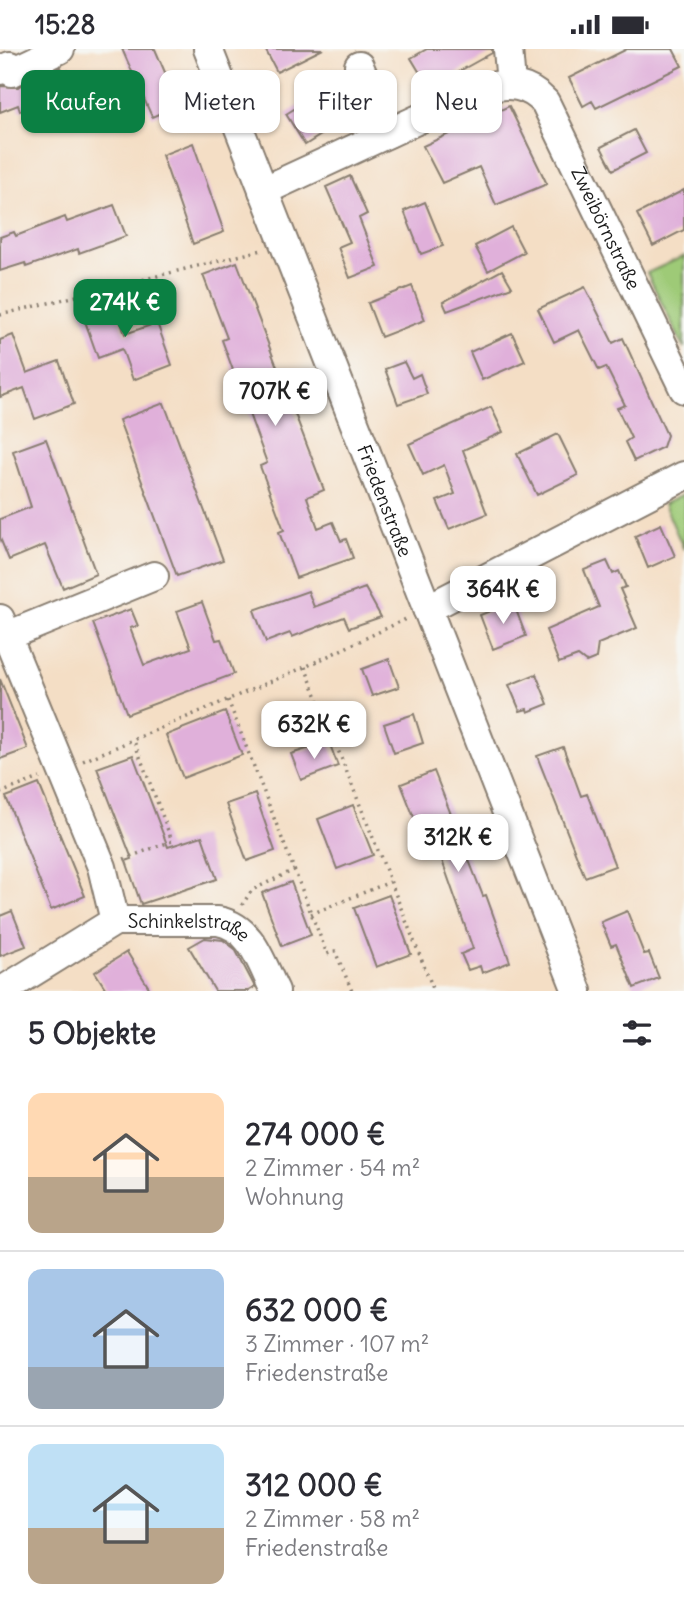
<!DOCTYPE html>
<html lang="de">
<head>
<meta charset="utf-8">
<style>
	:root { --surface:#fff; --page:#f2f2f3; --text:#2b2b33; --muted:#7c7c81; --line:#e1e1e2; --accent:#0b8043 }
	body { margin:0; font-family:Delius,sans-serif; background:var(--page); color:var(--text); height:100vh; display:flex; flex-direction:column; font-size:26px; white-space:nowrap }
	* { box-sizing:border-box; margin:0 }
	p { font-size:23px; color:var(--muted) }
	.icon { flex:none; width:38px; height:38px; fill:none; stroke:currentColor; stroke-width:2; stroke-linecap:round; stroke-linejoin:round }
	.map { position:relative; height:942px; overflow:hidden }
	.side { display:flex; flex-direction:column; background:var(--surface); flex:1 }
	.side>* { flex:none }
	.banner { position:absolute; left:21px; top:21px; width:642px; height:63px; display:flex; gap:14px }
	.price { position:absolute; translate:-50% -60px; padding:0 16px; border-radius:14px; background:#fff; color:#222; font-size:23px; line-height:46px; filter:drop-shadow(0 2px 4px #0008) }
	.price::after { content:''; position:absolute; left:50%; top:42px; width:21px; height:16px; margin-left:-10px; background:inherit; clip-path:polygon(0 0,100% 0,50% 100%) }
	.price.on { background:var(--accent); color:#fff }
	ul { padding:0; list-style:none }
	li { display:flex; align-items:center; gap:21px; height:175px; padding:0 28px }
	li+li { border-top:2px solid var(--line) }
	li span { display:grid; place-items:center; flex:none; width:196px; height:140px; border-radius:14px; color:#555 }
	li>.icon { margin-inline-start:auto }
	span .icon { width:84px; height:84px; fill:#fffc; stroke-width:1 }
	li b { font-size:30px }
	h2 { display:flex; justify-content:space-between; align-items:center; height:84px; padding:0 28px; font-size:30px }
	.tag { padding:0 24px; border-radius:14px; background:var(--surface); box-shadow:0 2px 5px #0004; font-size:24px; line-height:63px }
	.tag.on { background:var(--accent); color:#fff }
	.status { display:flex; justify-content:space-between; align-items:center; height:49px; padding:0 35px; background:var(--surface); direction:ltr }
	.status svg { height:19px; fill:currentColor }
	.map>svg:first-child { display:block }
	.green { fill:#9eca77; stroke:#5d734a; stroke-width:2 }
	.building { fill:#e0b0da }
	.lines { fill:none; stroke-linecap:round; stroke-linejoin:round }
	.minor-casing { stroke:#887d70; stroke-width:32 }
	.path { stroke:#887d70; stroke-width:3.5; stroke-dasharray:2 5; stroke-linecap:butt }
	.minor { stroke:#fff; stroke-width:28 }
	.labels { text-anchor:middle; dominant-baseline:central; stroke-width:6; stroke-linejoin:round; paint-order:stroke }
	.street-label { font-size:19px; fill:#1c1c1c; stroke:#f6f6f2 }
</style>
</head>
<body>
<div class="status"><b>15:28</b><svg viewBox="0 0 49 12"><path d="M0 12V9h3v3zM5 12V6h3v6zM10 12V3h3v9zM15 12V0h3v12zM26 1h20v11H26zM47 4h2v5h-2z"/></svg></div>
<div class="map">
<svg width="684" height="942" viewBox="0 0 684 942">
	<rect width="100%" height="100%" fill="#f6f6f2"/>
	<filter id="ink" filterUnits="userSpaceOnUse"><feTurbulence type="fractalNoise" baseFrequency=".0143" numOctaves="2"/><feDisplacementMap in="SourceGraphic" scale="14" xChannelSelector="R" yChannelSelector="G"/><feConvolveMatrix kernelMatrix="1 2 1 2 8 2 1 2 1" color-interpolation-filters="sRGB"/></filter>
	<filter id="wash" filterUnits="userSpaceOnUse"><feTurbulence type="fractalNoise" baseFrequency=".00686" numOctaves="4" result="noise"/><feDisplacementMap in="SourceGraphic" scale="28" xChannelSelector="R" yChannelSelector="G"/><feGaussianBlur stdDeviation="1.57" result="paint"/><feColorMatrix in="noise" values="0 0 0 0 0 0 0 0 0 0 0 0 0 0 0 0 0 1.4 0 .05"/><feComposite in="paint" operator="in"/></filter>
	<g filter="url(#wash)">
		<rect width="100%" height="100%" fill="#f4dec5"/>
		<path class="green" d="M684 207V299L647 224Z
			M684 445V501L664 455Z"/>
		<g id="blocks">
			<path class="building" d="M122 0H155L179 56 152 68Z
				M265 0H323L277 23Z
				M427 0H492V4L429 39 411 9Z
				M627 0H673L682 17 596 59 592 52 583 57 569 29Z
				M61 18 70 42 20 62 18 56 0 63V37L18 38Z
				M336 34 356 64 305 96 286 65Z
				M509 57 547 135 496 156 479 118 442 134 423 97Z
				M634 81 646 104 613 121 601 98Z
				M193 94 224 183 193 195 162 106Z
				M350 127 367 165 359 169 378 218 350 229 338 198 350 193 326 138Z
				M684 141V181L653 197 637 165Z
				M425 153 443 197 421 205 404 162Z
				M114 156 126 187 79 204 78 200 26 218 25 214 0 222V188L14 183 16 187 65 168 67 173Z
				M511 178 524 203 488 222 475 197Z
				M237 213 324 441 307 448 318 479 333 473 341 492 346 490 353 509 296 529 279 483 284 481 260 417 267 414 222 291 227 289 203 226Z
				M502 221 512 238 447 262 443 253Z
				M412 237 425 271 381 288 368 254Z
				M585 238 613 294 623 289 667 386 663 398 634 412 625 393 631 389 617 359 625 356 606 318 599 321 579 281 554 293 538 260Z
				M111 247 125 285 157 274 172 316 133 331 122 300 98 309 80 258Z
				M512 284 525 312 482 331 470 303Z
				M13 286 27 324 59 312 74 355 35 370 24 339 0 348V291Z
				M404 313 412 329 420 325 427 345 398 355 385 320Z
				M164 354 223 511 177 527 119 371Z
				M491 358 503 383 463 401 487 465 449 480 437 452 455 445 444 416 423 426 409 395Z
				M558 385 578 426 537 446 517 405Z
				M46 390 96 525 63 539 45 496 9 511 0 489V470L31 458 13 402Z
				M661 475 675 507 648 519 635 487Z
				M607 512 613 525 619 522 626 538 620 540 637 579 598 595 596 609 586 613 578 607 559 614 546 581 599 558 584 521Z
				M365 539 381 568 349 579 344 568 292 588 290 584 266 593 254 561 308 542 314 558Z
				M202 553 216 591 221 590 234 625 127 665 93 574 131 560 138 577 130 579 144 616 191 599 177 562Z
				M513 553 526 587 493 600 480 566Z
				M389 610 399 638 372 647 362 620Z
				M536 625 548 655 528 663 527 660 520 662 509 636Z
				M0 630 28 700 0 710Z
				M225 663 242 706 183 729 166 686Z
				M414 665 423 694 394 704 384 675Z
				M329 693 338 717 301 731 291 705Z
				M563 698 581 747 587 745 615 817 585 828 537 707Z
				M133 706 168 798 202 787 217 830 141 855 126 812 132 810 97 719Z
				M434 722 483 847 486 846 510 913 482 924 480 917 468 921 461 905 473 900 438 800 442 799 428 772 417 776 401 735Z
				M39 735 85 847 51 861 6 748Z
				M255 745 275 802 247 812 226 755Z
				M353 756 373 806 337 820 318 770Z
				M291 833 311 886 282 897 262 844Z
				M389 846 411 905 376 918 354 859Z
				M12 862 26 897 0 907V867Z
				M627 862 644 905 649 904 659 929 634 939 616 895 611 897 601 873Z
				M205 889 223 891 235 900 255 938 248 942H215L189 898Z
				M127 903 151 942H107L95 923Z"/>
		</g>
	</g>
	<g filter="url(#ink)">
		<use href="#blocks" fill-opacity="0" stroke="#887d70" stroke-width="2"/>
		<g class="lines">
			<g class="minor-casing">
				<g id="minor">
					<path id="s1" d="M208 0 577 942"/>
					<path d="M508 0 511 35"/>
					<path d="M359 17 388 84"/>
					<path d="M0 21 10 17 12 23 60 0"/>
					<path id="s2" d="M263 142 486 39C509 33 528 35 545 53L684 340"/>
					<path d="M427 560 684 427"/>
					<path d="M0 570 102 818 115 872"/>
					<path d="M7 587 154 527"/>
					<path id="s3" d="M2 942 115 872H218C252 878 261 914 275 942"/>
				</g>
			</g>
			<path class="path" d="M67 21 81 71
				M0 266 262 201
				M305 618 434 942
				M228 651 327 905 335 902 352 942
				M83 712 305 618 406 570
				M0 744 40 729
				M124 810 172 792 134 692
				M242 856 252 841 294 821
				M311 865 390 833"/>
			<use href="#minor" class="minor"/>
		</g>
	</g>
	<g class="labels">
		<g class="street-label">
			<text stroke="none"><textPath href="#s2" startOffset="450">Zweibörnstraße</textPath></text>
			<text stroke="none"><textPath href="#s1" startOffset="485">Friedenstraße</textPath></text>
			<text stroke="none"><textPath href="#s3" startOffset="208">Schinkelstraße</textPath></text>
		</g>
	</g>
</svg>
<b class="price on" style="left:125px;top:290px">274K €</b>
<b class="price" style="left:275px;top:379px">707K €</b>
<b class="price" style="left:503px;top:577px">364K €</b>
<b class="price" style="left:314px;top:712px">632K €</b>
<b class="price" style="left:458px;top:825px">312K €</b>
<div class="banner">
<a class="tag on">Kaufen</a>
<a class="tag">Mieten</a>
<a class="tag">Filter</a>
<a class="tag">Neu</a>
</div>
</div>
<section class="side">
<h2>5 Objekte<svg class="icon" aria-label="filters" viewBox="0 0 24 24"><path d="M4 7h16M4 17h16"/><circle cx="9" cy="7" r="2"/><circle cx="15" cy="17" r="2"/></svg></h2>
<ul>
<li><span style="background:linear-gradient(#ffd9b3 60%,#b9a48a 0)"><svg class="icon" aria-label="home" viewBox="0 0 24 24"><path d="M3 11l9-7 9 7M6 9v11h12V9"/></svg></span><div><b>274 000 €</b><p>2 Zimmer · 54 m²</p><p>Wohnung</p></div></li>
<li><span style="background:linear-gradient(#a9c7e8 70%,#9aa5b1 0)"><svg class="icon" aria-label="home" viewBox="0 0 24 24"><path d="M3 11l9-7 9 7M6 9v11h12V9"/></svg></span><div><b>632 000 €</b><p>3 Zimmer · 107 m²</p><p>Friedenstraße</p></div></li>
<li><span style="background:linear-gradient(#bfe0f5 60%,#b9a48a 0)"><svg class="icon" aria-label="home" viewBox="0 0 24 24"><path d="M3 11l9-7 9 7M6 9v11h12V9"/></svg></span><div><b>312 000 €</b><p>2 Zimmer · 58 m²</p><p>Friedenstraße</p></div></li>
</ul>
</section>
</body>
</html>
